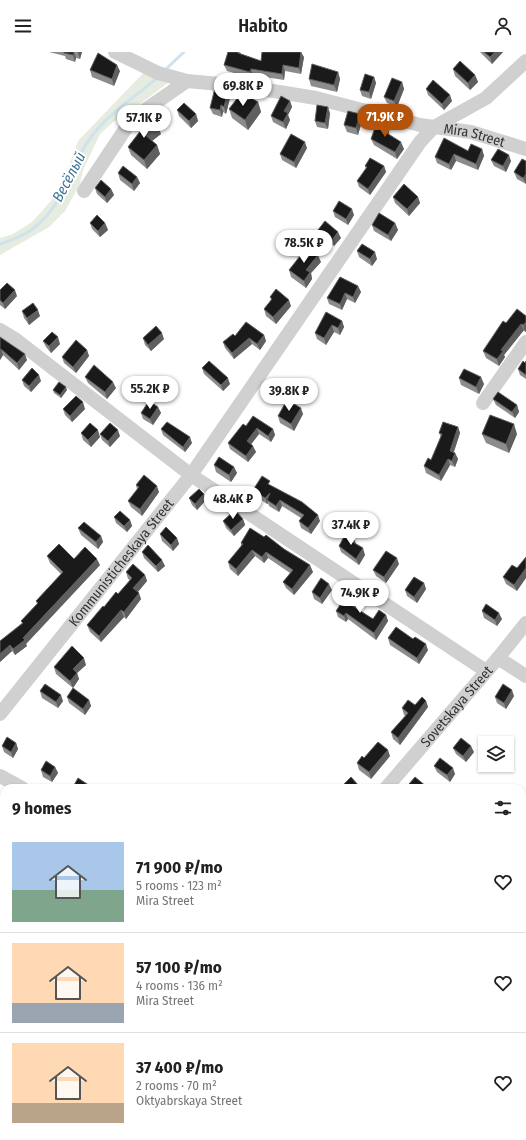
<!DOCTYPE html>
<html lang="en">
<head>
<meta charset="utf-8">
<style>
	:root { --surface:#fff; --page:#f2f2f2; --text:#222; --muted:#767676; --line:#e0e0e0; --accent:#b45309 }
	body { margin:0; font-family:"Fira Sans Condensed",sans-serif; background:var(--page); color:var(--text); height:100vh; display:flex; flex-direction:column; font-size:15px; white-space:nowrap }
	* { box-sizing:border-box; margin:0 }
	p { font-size:13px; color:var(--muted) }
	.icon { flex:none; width:22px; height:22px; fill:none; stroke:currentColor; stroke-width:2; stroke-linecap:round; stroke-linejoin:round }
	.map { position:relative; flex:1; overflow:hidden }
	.panel { position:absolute; left:0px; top:732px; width:526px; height:356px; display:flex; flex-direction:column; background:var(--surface); border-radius:12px 12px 0 0; box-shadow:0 1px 3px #0004 }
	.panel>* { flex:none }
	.tools { position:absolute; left:478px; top:684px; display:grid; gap:8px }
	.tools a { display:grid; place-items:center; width:36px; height:36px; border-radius:0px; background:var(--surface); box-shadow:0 1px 3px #0004; font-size:20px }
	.price { position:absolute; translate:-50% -34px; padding:0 9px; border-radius:14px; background:#fff; color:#222; font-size:13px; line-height:26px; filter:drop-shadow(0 1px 2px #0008) }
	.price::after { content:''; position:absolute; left:50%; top:24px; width:12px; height:9px; margin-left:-6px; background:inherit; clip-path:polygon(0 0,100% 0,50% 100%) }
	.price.active { background:var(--accent); color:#fff }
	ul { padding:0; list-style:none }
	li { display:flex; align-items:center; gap:12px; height:100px; padding:0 12px }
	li+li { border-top:1px solid var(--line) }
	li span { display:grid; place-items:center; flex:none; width:112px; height:80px; border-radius:0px; color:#555 }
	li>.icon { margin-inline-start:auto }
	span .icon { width:48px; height:48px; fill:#fffc; stroke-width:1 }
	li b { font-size:17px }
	h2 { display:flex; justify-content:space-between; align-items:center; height:48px; padding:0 12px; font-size:17px }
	header { display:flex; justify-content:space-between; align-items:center; height:52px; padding:0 12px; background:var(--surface); font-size:18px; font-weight:600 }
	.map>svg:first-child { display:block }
	.green { fill:#e6ecdf }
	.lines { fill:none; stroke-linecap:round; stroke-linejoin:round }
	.stream { stroke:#cfe2ee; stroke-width:3 }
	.minor { stroke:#d0d0d0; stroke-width:14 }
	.wall { fill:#8c8c8c }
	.shaded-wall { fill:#5f5f5f }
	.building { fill:#1a1a1a; stroke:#5f5f5f }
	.labels { text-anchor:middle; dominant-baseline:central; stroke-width:4; stroke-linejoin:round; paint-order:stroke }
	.street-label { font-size:14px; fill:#333; stroke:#fff }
	.water-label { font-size:15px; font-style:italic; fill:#3f7597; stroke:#fff }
</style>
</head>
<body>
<header><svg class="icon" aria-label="menu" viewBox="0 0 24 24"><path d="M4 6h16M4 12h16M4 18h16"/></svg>Habito<svg class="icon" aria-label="person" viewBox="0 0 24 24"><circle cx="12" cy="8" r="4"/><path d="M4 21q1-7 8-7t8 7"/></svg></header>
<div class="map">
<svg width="526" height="1088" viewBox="0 0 526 1088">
	<rect width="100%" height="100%" fill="#fff"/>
	<path class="green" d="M148 16 173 27 131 59 113 70 100 82 83 118 80 132 65 159 49 175 0 203V186L13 182 32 170 50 150 68 117 78 89Z"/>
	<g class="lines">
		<path class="stream" d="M165 18 184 0
			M0 192C9 189 20 185 28 180 65 156 67 117 91 85 109 61 135 45 157 26
			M0 1075 4 1073
			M49 1084 53 1088"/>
		<g class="minor">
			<path id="s1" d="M115 0 158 21 187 29 242 34 316 46 420 73 471 80 526 97"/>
			<path d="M84 139 132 67 187 29"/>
			<path d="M0 278 15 287 191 423 486 619"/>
			<path d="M483 351 526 290"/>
			<path d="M498 606 526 624"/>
			<path id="s2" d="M0 662 191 423 420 90 434 75 486 46 526 9"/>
			<path d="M0 724 22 736"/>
			<path id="s3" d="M386 736 498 606 526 571"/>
			<path d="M522 1000 526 1002"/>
			<path d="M0 1054 4 1050"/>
		</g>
	</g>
	<path class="wall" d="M49 0H82L80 7 76 6 75 10 66 7 65 4Z
		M228 0H240L241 2 261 9 304 5 301 22 285 19 284 28 253 23 252 26 227 19 224 13Z
		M480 0H503L492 12Z
		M453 17 475 23 478 30 470 38 455 24Z
		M90 18 120 19 114 34 92 25Z
		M338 20 340 27 337 40 311 34 309 27Z
		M374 25 376 31 371 47 362 44 360 38Z
		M402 30 404 37 397 55 387 51 384 45Z
		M426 37 452 49 444 58 428 43Z
		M230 46 226 62 223 60 222 65 213 62 210 56Z
		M242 46 258 50 261 60 248 78 232 66 229 57Z
		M290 49 292 55 288 63 290 68 286 77 273 70 271 64Z
		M177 58 196 62 198 69 191 76 179 64Z
		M330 61 328 77 317 75 315 69Z
		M141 68 161 82 152 89 157 93 160 102 147 117 131 103 128 95 144 75Z
		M362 69 358 83 347 80 344 73Z
		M387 74 389 80V83L404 97 397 107 374 93 371 87Z
		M307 96 296 116 282 108 280 102Z
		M482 97 484 104 478 118 456 109 451 118 437 111 435 105 468 99Z
		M491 108 511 109 506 120 494 114Z
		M526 109V132L517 127 514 120Z
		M365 114H384L386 120 370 143 359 135 357 129 366 117Z
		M118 121 137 125 140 131 134 139 120 128Z
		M95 136 111 137 114 143 107 151 97 142Z
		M393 145H418L420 151 409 164 395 151Z
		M333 159 354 163 348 173 335 165Z
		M90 171H105L108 178 100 185 92 177Z
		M395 171 398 178 391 189 374 179 372 173Z
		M318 178 341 186 334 194 321 184Z
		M357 199 377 207 372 214 359 205Z
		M321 210 311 221 312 227 306 236 291 225 289 218Z
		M358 234 361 240 355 251 347 247 342 258 329 252 327 246Z
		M0 238 17 244 5 257 0 253Z
		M270 245 291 254 276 272 266 264 264 257 271 248Z
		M22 259 40 264 29 273 24 266Z
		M526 264V279L525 280 524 278 504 303 505 305 499 314 486 306 483 299 506 271Z
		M342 269 344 275 340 283 334 280 326 293 317 287 315 281Z
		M264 283 266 289 260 298 252 292 234 307 225 296 223 290 235 284Z
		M0 285 27 308 19 318 3 303 0 308Z
		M143 286 164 287 151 299 145 293Z
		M43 289 60 292 51 301 46 295Z
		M87 298 89 304 76 321 64 311 62 305Z
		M526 309V327L520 323 518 317Z
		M202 316 230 332 223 339 204 322Z
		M85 325 116 336 107 347 88 331Z
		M459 326 484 332 479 342 461 333Z
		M22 328 41 329 31 340 24 334Z
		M270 334 290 340 293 346 290 350 303 362 294 379 280 371 278 364 286 351 272 340Z
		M53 338H67L61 346 54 341Z
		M493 347 517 353 519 360 515 366 496 353Z
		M158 355 161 361 153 373 143 367 141 361Z
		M63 357H85L72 370 65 363Z
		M246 374 273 377 275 383 271 390 259 382 251 392 256 400 248 410 230 397 228 391Z
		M458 375 460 381 454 400 455 401 458 407 455 415 450 413 441 429 426 421 424 414 431 408 441 385 439 381Z
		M161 377 192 391 185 400 163 383Z
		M81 381 100 385 91 395 83 388Z
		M100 382 120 384 110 395 102 388Z
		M482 382H517L509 401 486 391Z
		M214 413 234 415 237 421 231 430 216 420Z
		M136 433 159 440 142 464 131 455 128 449 137 437Z
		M272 434 320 469 311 482 301 476 299 469 301 466 282 454 279 460 269 454 268 451 267 452 255 444 253 438Z
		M204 442 206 448 197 458 192 453 189 446Z
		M114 465 130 468 132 474 127 480 116 471Z
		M243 467 245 473 234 484 226 476 223 469Z
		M78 476 101 484 103 490 98 497 81 483Z
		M250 476 313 520 294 543 286 536 283 530 290 521 268 506 264 511 255 504 238 524 230 517 228 510 241 494V491Z
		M160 482 177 486 179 492 173 499 162 489Z
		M353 485 356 492 365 503 359 513 341 500 339 494Z
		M142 500 165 514 158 520 144 506Z
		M47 504 74 507 100 513 26 592 27 594 15 603 12 599 0 610V589L22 571 21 569 37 552 36 549 61 522 50 511Z
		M399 512 386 531 376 524 373 518Z
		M517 516V539L506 532 503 525Z
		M126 520 145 523 147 529 138 540 141 547 126 567 124 565 101 590 90 580 87 573 104 555 118 542 130 528 128 527Z
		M424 531 426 537 417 551 407 544 405 538Z
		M332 538 322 552 314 547 312 540Z
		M358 553 356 556 373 567 386 563 388 569 376 588 348 567 346 570 338 565 336 559Z
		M482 559 502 567 497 574 484 566Z
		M388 586 428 598 419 612 390 593Z
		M86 613 77 621 79 627 73 636 56 622 54 615Z
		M40 639 63 649 58 656 42 646Z
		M514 644 506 657 497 651 495 645Z
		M67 645 89 648 91 654 85 663 69 651Z
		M426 649 428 655 400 693 393 687 391 680 406 664 404 663 402 656 415 653Z
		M16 691 18 697 13 706 4 700 2 694Z
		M453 696 474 700 466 710 456 702Z
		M390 704 371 727 359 718 357 711 364 706Z
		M434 714 455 722 450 730 437 720Z
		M55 715 58 721 52 730 43 725 41 718Z
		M409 732 428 736H411Z"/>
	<path class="shaded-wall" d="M74 0 76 6 75 10 73 3Z
		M78 0H82L80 7 78 1Z
		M301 0 304 5 301 22 299 16Z
		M495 0H503L492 12 490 5Z
		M117 13 120 19 114 34 112 27Z
		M283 13 285 19 284 28 282 22Z
		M251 17 253 23 252 26 250 20Z
		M338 20 340 27 337 40 334 33Z
		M475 23 478 30 470 38 468 31Z
		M374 25 376 31 371 47 369 40Z
		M402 30 404 37 397 55 394 49Z
		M228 39 230 46 226 62 224 55Z
		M450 43 452 49 444 58 442 52Z
		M290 49 292 55 288 63 290 68 286 77 283 70 284 59Z
		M258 50 261 60 248 78 245 68Z
		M221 53 223 60 222 65 220 58Z
		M328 55 330 61 328 77 325 71Z
		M196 62 198 69 191 76 189 69Z
		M360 62 362 69 358 83 356 76Z
		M158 73 161 82 148 92 145 83Z
		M387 74 389 80 387 87 385 80Z
		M305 90 307 96 296 116 294 110Z
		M401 90 404 97 397 107 395 100Z
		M157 93 160 102 147 117 144 108Z
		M482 97 484 104 478 118 476 112Z
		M454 102 456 109 451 118 449 112Z
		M509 103 511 109 506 120 503 114Z
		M384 114 386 120 370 143 368 137Z
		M526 122V132L523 126Z
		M137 125 140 131 134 139 132 132Z
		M111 137 114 143 107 151 105 145Z
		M418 145 420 151 409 164 407 157Z
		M352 157 354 163 348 173 346 167Z
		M105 171 108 178 100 185 98 179Z
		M395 171 398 178 391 189 388 183Z
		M338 180 341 186 334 194 332 188Z
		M375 200 377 207 372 214 370 207Z
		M318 203 321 210 311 221 312 227 306 236 304 229 306 218Z
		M358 234 361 240 355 251 353 245Z
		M15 238 17 244 5 257 3 251Z
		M345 241 347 247 342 258 340 252Z
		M289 248 291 254 276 272 273 265Z
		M38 258 40 264 29 273 27 266Z
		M342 269 344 275 340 283 338 276Z
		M526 270V279L525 280 523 273Z
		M521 272 524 278 504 303 505 305 499 314 497 307 501 298Z
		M332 273 334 280 326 293 324 286Z
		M162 281 164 287 151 299 148 293Z
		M264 283 266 289 260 298 257 292Z
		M58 285 60 292 51 301 49 294Z
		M249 286 252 292 234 307 232 301Z
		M1 297 3 303 0 308V298Z
		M87 298 89 304 76 321 73 315Z
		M25 302 27 308 19 318 17 311Z
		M39 323 41 329 31 340 29 334Z
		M481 325 484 332 479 342 476 335Z
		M228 326 230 332 223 339 221 333Z
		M113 330 116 336 107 347 105 340Z
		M66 335 67 338 61 346 60 343Z
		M290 340 293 346 288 353 285 346Z
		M83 350 85 357 72 370 70 364Z
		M517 353 519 360 515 366 512 360Z
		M158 355 161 361 153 373 150 367Z
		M301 356 303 362 294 379 291 372Z
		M514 372 517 382 509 401 506 392Z
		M458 375 460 381 452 405 450 399Z
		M257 376 259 382 249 395 247 389Z
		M273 377 275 383 271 390 268 384Z
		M98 378 100 385 91 395 88 388Z
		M118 378 120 384 110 395 108 389Z
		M190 385 192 391 185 400 183 395Z
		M253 394 256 400 248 410 246 404Z
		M455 401 458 407 455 415 452 409Z
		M448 407 450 413 441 429 439 423Z
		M234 415 237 421 231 430 229 423Z
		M157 434 159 440 142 464 140 457Z
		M270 441 267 448 268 451 267 452 265 446Z
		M204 442 206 448 197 458 195 452Z
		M280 448 282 454 279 460 276 454Z
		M318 463 320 469 311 482 308 476Z
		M243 467 245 473 234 484 231 478Z
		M130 468 132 474 127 480 124 474Z
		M101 484 103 490 98 497 96 490Z
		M353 485 356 492 353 496 351 489Z
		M177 486 179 492 173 499 171 493Z
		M363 496 365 503 359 513 356 507Z
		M252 498 255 504 238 524 236 517Z
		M266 500 268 506 264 511 262 505Z
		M397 506 399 512 386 531 384 525Z
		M97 507 100 513 26 592 27 594 15 603 13 597Z
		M162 508 165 514 158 520 156 514Z
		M310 513 313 520 294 543 292 537Z
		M526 516V526L517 539 514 533Z
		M145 523 147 529 136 542 133 536Z
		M424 531 426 537 417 551 414 545Z
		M329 532 332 538 322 552 320 546Z
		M139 541 141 547 126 567 124 560Z
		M356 546 358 553 354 559 351 553Z
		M121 558 124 565 101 590 99 584Z
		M346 561 348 567 346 570 344 564Z
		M499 561 502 567 497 574 495 568Z
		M386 563 388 569 376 588 374 581Z
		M426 592 428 598 419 612 417 606Z
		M10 593 12 599 0 610V602Z
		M84 606 86 613 77 621 79 627 73 636 70 629 73 617Z
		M512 638 514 644 506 657 504 651Z
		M61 643 63 649 58 656 56 650Z
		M89 648 91 654 85 663 83 657Z
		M426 649 428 655 400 693 398 686Z
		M16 691 18 697 13 706 11 700Z
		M471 694 474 700 466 710 463 704Z
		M388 698 390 704 371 727 369 720Z
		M55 715 58 721 52 730 50 724Z
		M453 716 455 722 450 730 447 723Z
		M4 745V755L0 761V751Z
		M4 1026V1034L0 1038V1030Z
		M526 1061V1071L523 1076 522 1074V1068Z"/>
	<path class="building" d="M64 0H74L73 3 64 1Z
		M228 0H238V1L261 9 262 0H301L299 16 283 13 282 22 251 17 250 20 224 13Z
		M484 0H495L490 5Z
		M98 1 117 13 112 27 90 18Z
		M460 9 475 23 468 31 453 17Z
		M312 12 338 20 334 33 309 27Z
		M365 22 374 25 369 40 360 38Z
		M392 26 402 30 394 49 384 45Z
		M433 28 450 43 442 52 426 37Z
		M215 36 228 39 224 55 221 53 220 58 210 56Z
		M244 43 249 48 251 46 258 50 245 68 229 57 239 44 242 46Z
		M281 44 290 49 284 59 288 61 283 70 271 64Z
		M184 51 196 62 189 69 177 58Z
		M317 53 328 55 325 71 315 69Z
		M348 59 360 62 356 76 344 73Z
		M148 62 158 73 145 83 157 93 144 108 128 95 145 73 141 68Z
		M377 70 387 74 385 80 401 90 395 100 371 87Z
		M291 82 305 90 294 110 280 102Z
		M444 86 468 99 471 92 482 97 476 112 454 102 449 112 435 105Z
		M498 97 509 103 503 114 491 108Z
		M370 106 384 114 368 137 357 129 367 115 365 114Z
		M522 107 526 109V122L523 126 514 120Z
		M123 114 137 125 132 132 118 121Z
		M101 128 111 137 105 145 95 136Z
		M404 132 418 145 407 157 393 145Z
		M339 149 352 157 346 167 333 159Z
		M379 161 395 171 388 183 372 173Z
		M97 163 105 171 98 179 90 171Z
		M325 169 338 180 332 188 318 178Z
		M362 192 375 200 370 207 357 199Z
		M308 194 318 203 306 218 310 220 304 229 289 218Z
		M340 225 358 234 353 245 345 241 340 252 327 246Z
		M7 231 15 238 3 251 0 248V238Z
		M276 237 289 248 273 265 264 257 272 247 270 245Z
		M33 251 38 258 27 266 22 259Z
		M517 257 526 264V270L523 273 521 272 501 298 503 299 497 307 483 299 503 269 506 271Z
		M326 260 342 269 338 276 332 273 324 286 315 281Z
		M246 270 264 283 257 292 249 286 232 301 223 290 233 282 235 284Z
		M156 274 162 281 148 293 143 286Z
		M52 280 58 285 49 294 43 289Z
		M0 285 25 302 17 311 1 297 0 298Z
		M76 288 87 298 73 315 62 305Z
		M209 309 228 326 221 333 202 316Z
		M523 309 525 311 526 309V323L518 317Z
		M94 313 113 330 105 340 85 325Z
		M32 316 39 323 29 334 22 328Z
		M464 317 481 325 476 335 459 326Z
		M275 327 290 340 285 346 270 334Z
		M59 330 66 335 60 343 53 338Z
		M498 340 517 353 512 360 493 347Z
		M76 344 83 350 70 364 63 357Z
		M287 348 301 356 291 372 278 364Z
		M149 349 158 355 150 367 141 361Z
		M490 363 514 372 506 392 482 382Z
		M253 364 273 377 268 384 257 376 247 389 253 394 246 404 228 391 243 372 246 374Z
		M167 370 190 385 183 395 161 377Z
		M443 370 458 375 450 399 455 401 452 409 448 407 439 423 424 414 428 406 431 408 442 382 439 381Z
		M90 371 98 378 88 388 81 381Z
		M110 371 118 378 108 389 100 382Z
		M219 405 234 415 229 423 214 413Z
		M144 423 157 434 140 457 128 449 139 435 136 433Z
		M262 424 270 429 268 432 302 450 318 463 308 476 299 469 304 463 280 448 276 454 267 448 270 441 265 446 253 438Z
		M199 437 204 442 195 452 189 446Z
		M235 458 243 467 231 478 223 469Z
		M120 459 130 468 124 474 114 465Z
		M84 470 101 484 96 490 78 476Z
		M166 475 177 486 171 493 160 482Z
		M250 476 264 485 266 483 284 497 310 513 292 537 283 530 293 518 266 500 262 505 252 498 236 517 228 510 243 492 241 491Z
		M346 481 353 485 351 489 363 496 356 507 339 494Z
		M59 492 74 507 85 495 97 507 23 586 25 588 13 597 10 593 0 602V589L23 571 21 569 38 551 36 549 63 520 47 504Z
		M148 493 162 508 156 514 142 500Z
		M386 499 397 506 384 525 373 518Z
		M526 505V516L514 533 503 525 512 513 517 516Z
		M133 512 145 523 133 536 139 541 124 560 121 558 99 584 87 573 103 554 104 555 116 540 118 542 132 526 126 520Z
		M414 525 424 531 414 545 405 538Z
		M321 526 329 532 320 546 312 540Z
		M348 541 356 546 351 553 373 567 379 558 386 563 374 581 346 561 344 564 336 559Z
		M486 552 499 561 495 568 482 559Z
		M396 575 413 587 415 585 426 592 417 606 388 586Z
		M72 594 84 606 73 617 77 621 70 629 54 615Z
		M45 632 61 643 56 650 40 639Z
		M503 632 512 638 504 651 495 645Z
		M73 636 89 648 83 657 67 645Z
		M422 645 426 649 398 686 391 680 408 661 402 656 408 648 415 653Z
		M7 685 16 691 11 700 2 694Z
		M461 686 471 694 463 704 453 696Z
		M378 690 388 698 369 720 357 711 362 704 364 706Z
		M440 706 453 716 447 723 434 714Z
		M46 709 55 715 50 724 41 718Z
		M351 725 359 734 357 736H340Z
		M415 725 427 735 426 736H414L409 732Z
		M78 726 93 736H75L73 735Z
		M0 742 4 745 0 751Z
		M526 952V957L524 956Z
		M2 1004 4 1005V1026L0 1030V1006Z
		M522 1058 526 1060 522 1068Z"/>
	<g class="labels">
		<g class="street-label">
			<text stroke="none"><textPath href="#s1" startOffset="371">Mira Street</textPath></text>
			<text stroke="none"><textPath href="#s2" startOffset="194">Kommunisticheskaya Street</textPath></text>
			<text stroke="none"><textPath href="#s3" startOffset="108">Sovetskaya Street</textPath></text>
		</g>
		<g class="water-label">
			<text transform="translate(69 125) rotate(-62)">Весёлый</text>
		</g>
	</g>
</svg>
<div class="tools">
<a><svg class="icon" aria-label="layers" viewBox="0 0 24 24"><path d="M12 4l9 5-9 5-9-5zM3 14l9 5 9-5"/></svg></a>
</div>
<b class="price" style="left:243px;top:55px">69.8K ₽</b>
<b class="price active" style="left:385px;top:86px">71.9K ₽</b>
<b class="price" style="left:144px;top:87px">57.1K ₽</b>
<b class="price" style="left:304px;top:212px">78.5K ₽</b>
<b class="price" style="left:150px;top:358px">55.2K ₽</b>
<b class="price" style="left:289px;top:360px">39.8K ₽</b>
<b class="price" style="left:233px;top:468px">48.4K ₽</b>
<b class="price" style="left:351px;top:494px">37.4K ₽</b>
<b class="price" style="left:360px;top:562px">74.9K ₽</b>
<section class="panel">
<h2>9 homes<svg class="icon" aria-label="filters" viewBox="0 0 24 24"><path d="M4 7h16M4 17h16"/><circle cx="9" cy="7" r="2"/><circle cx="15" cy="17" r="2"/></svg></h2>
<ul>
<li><span style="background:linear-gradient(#a9c7e8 60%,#7fa58c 0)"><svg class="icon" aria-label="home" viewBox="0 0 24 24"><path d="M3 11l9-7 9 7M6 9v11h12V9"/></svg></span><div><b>71 900 ₽/mo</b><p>5 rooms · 123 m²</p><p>Mira Street</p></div><svg class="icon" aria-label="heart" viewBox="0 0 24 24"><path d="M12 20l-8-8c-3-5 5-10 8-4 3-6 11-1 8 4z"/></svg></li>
<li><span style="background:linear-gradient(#ffd9b3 75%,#9aa5b1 0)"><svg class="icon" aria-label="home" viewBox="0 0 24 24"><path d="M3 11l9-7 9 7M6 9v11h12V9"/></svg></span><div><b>57 100 ₽/mo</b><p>4 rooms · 136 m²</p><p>Mira Street</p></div><svg class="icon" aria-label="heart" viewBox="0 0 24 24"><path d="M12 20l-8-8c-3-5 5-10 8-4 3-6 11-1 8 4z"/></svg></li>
<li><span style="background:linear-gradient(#ffd9b3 75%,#b9a48a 0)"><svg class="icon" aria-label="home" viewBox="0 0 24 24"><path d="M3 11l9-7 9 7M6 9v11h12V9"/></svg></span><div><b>37 400 ₽/mo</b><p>2 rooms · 70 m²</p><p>Oktyabrskaya Street</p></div><svg class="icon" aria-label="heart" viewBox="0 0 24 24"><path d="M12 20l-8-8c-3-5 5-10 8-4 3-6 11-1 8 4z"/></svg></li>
</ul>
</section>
</div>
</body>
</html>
